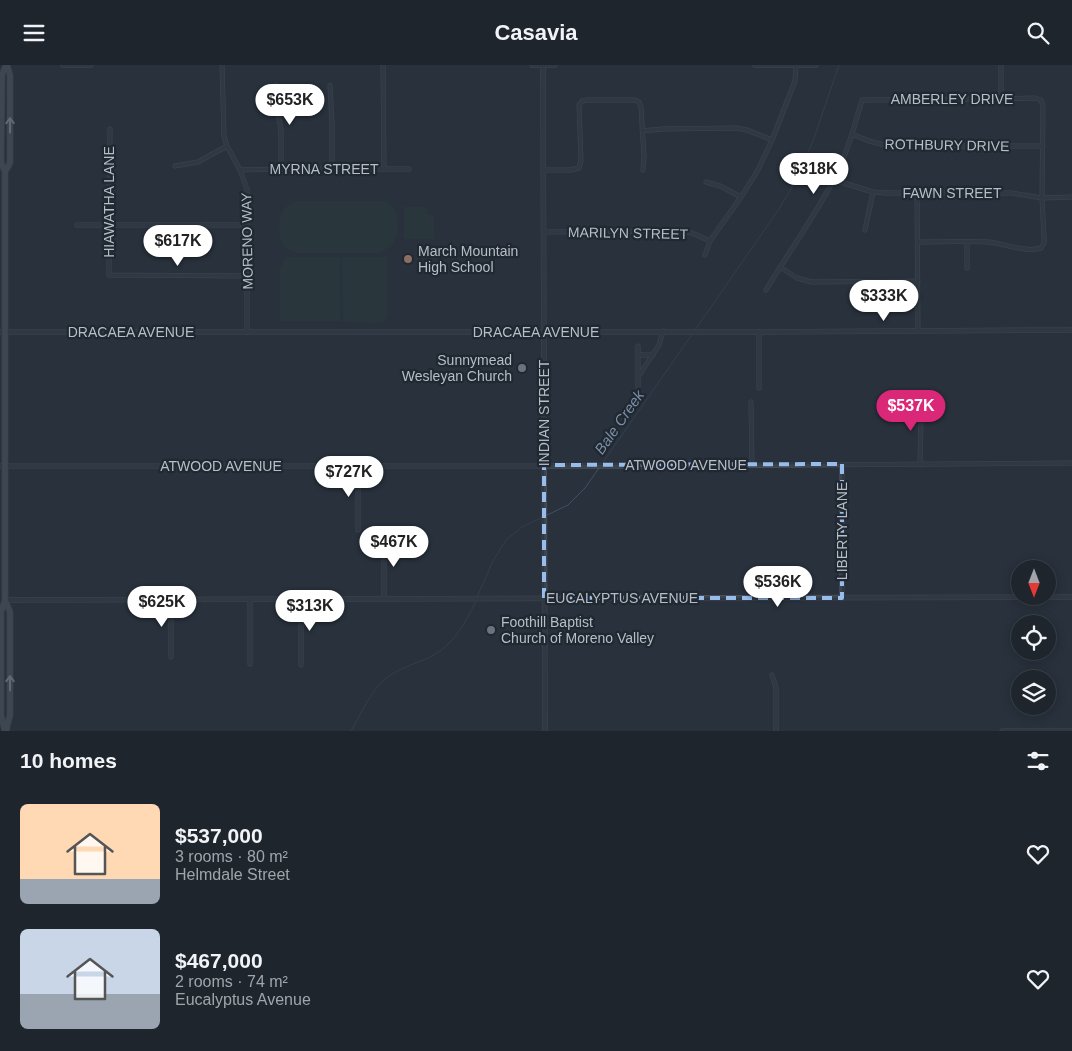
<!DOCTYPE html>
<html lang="en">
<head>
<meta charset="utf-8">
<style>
	:root { --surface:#1e252d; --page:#262d35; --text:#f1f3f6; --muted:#a1a5aa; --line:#3c4249; --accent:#db2777 }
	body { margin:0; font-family:Helvetica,sans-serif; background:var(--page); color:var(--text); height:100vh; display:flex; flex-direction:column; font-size:19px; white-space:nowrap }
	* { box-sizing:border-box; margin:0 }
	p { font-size:16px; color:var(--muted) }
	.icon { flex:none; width:28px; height:28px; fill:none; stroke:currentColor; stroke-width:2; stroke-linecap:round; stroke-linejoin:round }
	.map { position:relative; height:666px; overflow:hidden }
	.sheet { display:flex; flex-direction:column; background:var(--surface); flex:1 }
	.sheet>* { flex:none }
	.needle { width:32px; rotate:180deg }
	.buttons { position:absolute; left:1011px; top:495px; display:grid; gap:10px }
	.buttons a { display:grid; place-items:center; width:45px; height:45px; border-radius:50%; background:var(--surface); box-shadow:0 2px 12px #0003,0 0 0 1px var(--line); font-size:25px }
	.price { position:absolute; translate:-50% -42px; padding:0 11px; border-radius:18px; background:#fff; color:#222; font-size:16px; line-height:32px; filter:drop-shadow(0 1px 2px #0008) }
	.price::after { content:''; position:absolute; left:50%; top:30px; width:15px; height:11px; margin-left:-8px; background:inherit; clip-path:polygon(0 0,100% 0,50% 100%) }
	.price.current { background:var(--accent); color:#fff }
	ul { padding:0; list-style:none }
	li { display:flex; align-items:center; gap:15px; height:125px; padding:0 20px }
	li span { display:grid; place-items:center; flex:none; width:140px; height:100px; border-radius:8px; color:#555 }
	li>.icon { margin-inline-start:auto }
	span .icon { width:60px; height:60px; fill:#fffc; stroke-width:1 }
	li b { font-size:21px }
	h2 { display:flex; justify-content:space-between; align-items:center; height:60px; padding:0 20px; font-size:21px }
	header { display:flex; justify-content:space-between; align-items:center; height:65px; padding:0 20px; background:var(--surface); font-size:22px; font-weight:700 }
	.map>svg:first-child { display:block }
	.green { fill:#2a3e3e }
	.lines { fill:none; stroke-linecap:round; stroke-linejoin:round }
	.stream { stroke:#405063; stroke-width:1 }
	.minor-casing { stroke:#565e68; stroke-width:5 }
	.tertiary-casing { stroke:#565e68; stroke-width:5.5 }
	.primary-casing { stroke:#444c56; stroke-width:7 }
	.minor { stroke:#3b434d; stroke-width:4 }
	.tertiary { stroke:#3b434d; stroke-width:4.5 }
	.primary { stroke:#59626c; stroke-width:5.5 }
	.oneway { stroke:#a4acb6 }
	.marked { fill:none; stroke:#98bdec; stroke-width:4; stroke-dasharray:10 6; stroke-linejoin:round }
	.education-dot { fill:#8d6e63; stroke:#202832; stroke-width:2 }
	.worship-dot { fill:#6b7280; stroke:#202832; stroke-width:2 }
	.labels { text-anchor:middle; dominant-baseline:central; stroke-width:4.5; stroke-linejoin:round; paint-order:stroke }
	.street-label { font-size:14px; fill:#b7bec8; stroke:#202832 }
	.poi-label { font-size:14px; fill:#b7bec8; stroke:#202832; text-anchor:start }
	.water-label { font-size:15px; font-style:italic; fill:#7c90a7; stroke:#202832 }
</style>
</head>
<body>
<header><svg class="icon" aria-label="menu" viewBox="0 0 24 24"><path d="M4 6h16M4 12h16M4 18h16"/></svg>Casavia<svg class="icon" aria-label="search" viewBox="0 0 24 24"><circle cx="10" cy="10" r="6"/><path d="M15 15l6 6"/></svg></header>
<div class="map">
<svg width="1072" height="666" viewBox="0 0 1072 666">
	<rect width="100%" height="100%" fill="#28313c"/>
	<path class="green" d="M296 136H380C383 136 386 136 388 138 399 144 400 166 395 175 392 181 385 185 380 188H297C292 186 286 184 283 180 278 174 278 152 283 145 286 141 291 138 296 136Z
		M404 142H427V150H434V174H404Z
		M287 192H340V256H280V202Z
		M342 192H387V252L382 258 343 257Z"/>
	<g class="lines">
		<path class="stream" d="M695 265 779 144 792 122 813 76 839 0
			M477 532 493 496 506 475 522 462 568 440 585 423 693 268
			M351 666C361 649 370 627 385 614 399 603 415 599 430 592 453 581 466 557 476 536"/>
		<g class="minor-casing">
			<path id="minor" d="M222 0 224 71 227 81 240 105 247 124V267
				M383 0 384 104
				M1001 0V34
				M276 20 277 43 281 65V104
				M330 20 332 58V104
				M110 64 109 210 248 211
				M642 66 662 64 736 63 747 65 772 75
				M852 69 869 76 888 81H1043
				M175 101 198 97 227 81
				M240 105 281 104H409
				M544 105H571L579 103 581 96 579 40 582 36 587 35H635L639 37 641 42 644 91 643 105
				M834 115 873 127 885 128H1012L1042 133 1072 132
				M706 117 720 121 741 132
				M917 128 918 266
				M77 160H247
				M865 165 873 127
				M544 167 682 166 692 168 710 176
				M967 177V203
				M705 190 710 176 741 132 758 105 772 75 795 16 796 1
				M780 202 797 213 812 217 918 216
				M766 225C788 188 814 153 834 114 847 89 854 62 862 35L1001 34 1035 33 1041 35 1043 41 1042 133 1044 173V178L1041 183C1025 188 1004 178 987 177 964 176 941 177 918 177
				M759 267V323
				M638 281V311
				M638 290H653
				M638 322V312L659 280 663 266
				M751 337 752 400
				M842 399V533
				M358 400V465
				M920 400 921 354 925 337
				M0 401H667L1072 398
				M384 472V534
				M171 534V592
				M250 534V599
				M301 534V600
				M772 610 776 623V666
				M1002 666H1072"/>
		</g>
		<g class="tertiary-casing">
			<path id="tertiary" d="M63 0H91
				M532 0H555
				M543 0 545 666
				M755 0H816
				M0 267H759L1072 265
				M5 535 1072 532"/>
		</g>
		<g class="primary-casing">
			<path id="primary" d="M5 107 10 98V10L7 0
				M5 535 10 547V650L6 666
				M5 666 1 650V547L5 535V107L1 97 2 10 6 0"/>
		</g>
		<use href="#minor" class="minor"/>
		<use href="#tertiary" class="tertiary"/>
		<use href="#primary" class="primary"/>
	</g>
	<defs><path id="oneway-shaft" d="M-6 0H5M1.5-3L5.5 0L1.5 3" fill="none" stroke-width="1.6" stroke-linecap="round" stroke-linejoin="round" transform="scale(1.25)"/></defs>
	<g class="oneway">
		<use href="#oneway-shaft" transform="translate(10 60) rotate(-90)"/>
		<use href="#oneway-shaft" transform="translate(10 618) rotate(-90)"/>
	</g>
	<path d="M0 0H1072V666H0ZM842 399V533H544V400Z" fill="#28313c" fill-opacity=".55" fill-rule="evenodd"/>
	<path class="marked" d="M842 399V533H544V400Z"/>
	<circle class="education-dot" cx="408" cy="194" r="5"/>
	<g class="worship-dot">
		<circle cx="522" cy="303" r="5"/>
		<circle cx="491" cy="565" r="5"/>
	</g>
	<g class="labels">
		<g class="street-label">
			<text x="952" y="34">AMBERLEY DRIVE</text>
			<text transform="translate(947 80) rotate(1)">ROTHBURY DRIVE</text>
			<text x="324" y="104">MYRNA STREET</text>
			<text x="952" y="128">FAWN STREET</text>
			<text transform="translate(109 137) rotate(-90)">HIAWATHA LANE</text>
			<text transform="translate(628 168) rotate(1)">MARILYN STREET</text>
			<text transform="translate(247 176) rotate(-91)">MORENO WAY</text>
			<text x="131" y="267">DRACAEA AVENUE</text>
			<text x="536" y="267">DRACAEA AVENUE</text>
			<text transform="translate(544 348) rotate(-90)">INDIAN STREET</text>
			<text x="686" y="400">ATWOOD AVENUE</text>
			<text x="221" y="401">ATWOOD AVENUE</text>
			<text transform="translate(842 466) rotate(-90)">LIBERTY LANE</text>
			<text x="622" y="533">EUCALYPTUS AVENUE</text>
		</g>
		<g class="poi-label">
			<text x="418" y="186">March Mountain<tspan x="418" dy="16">High School</tspan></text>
			<text x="512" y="295" text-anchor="end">Sunnymead<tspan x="512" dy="16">Wesleyan Church</tspan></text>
			<text x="501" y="557">Foothill Baptist<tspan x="501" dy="16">Church of Moreno Valley</tspan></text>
		</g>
		<g class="water-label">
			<text transform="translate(619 357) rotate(-55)">Bale Creek</text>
		</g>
	</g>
</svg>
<div class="buttons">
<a><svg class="needle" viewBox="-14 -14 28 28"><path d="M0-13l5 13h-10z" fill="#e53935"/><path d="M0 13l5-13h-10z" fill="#a1a5aa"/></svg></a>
<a><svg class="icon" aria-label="locate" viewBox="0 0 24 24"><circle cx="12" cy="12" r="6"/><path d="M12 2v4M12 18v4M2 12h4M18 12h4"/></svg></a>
<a><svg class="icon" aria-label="layers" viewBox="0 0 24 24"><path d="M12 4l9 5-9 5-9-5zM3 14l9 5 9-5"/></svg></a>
</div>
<b class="price" style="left:290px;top:61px">$653K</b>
<b class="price" style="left:814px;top:130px">$318K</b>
<b class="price" style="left:178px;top:202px">$617K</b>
<b class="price" style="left:884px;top:257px">$333K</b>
<b class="price current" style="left:911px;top:367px">$537K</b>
<b class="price" style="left:349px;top:433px">$727K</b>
<b class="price" style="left:394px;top:503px">$467K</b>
<b class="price" style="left:778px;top:543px">$536K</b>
<b class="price" style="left:162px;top:563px">$625K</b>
<b class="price" style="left:310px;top:567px">$313K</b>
</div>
<section class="sheet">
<h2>10 homes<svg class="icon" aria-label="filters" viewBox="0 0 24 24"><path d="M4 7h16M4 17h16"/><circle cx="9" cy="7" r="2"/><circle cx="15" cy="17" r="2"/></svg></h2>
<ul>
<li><span style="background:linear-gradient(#ffd9b3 75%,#9aa5b1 0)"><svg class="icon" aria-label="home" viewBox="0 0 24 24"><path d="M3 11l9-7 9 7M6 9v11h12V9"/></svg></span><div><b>$537,000</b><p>3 rooms · 80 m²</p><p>Helmdale Street</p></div><svg class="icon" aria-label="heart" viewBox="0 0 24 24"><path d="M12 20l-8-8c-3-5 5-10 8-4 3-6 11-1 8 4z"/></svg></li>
<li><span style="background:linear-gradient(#c9d6e8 65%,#9aa5b1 0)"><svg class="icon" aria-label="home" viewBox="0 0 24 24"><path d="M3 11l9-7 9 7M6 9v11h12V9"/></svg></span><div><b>$467,000</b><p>2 rooms · 74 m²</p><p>Eucalyptus Avenue</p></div><svg class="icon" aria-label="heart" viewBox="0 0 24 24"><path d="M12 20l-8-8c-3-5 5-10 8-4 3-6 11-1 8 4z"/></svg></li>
</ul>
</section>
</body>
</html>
